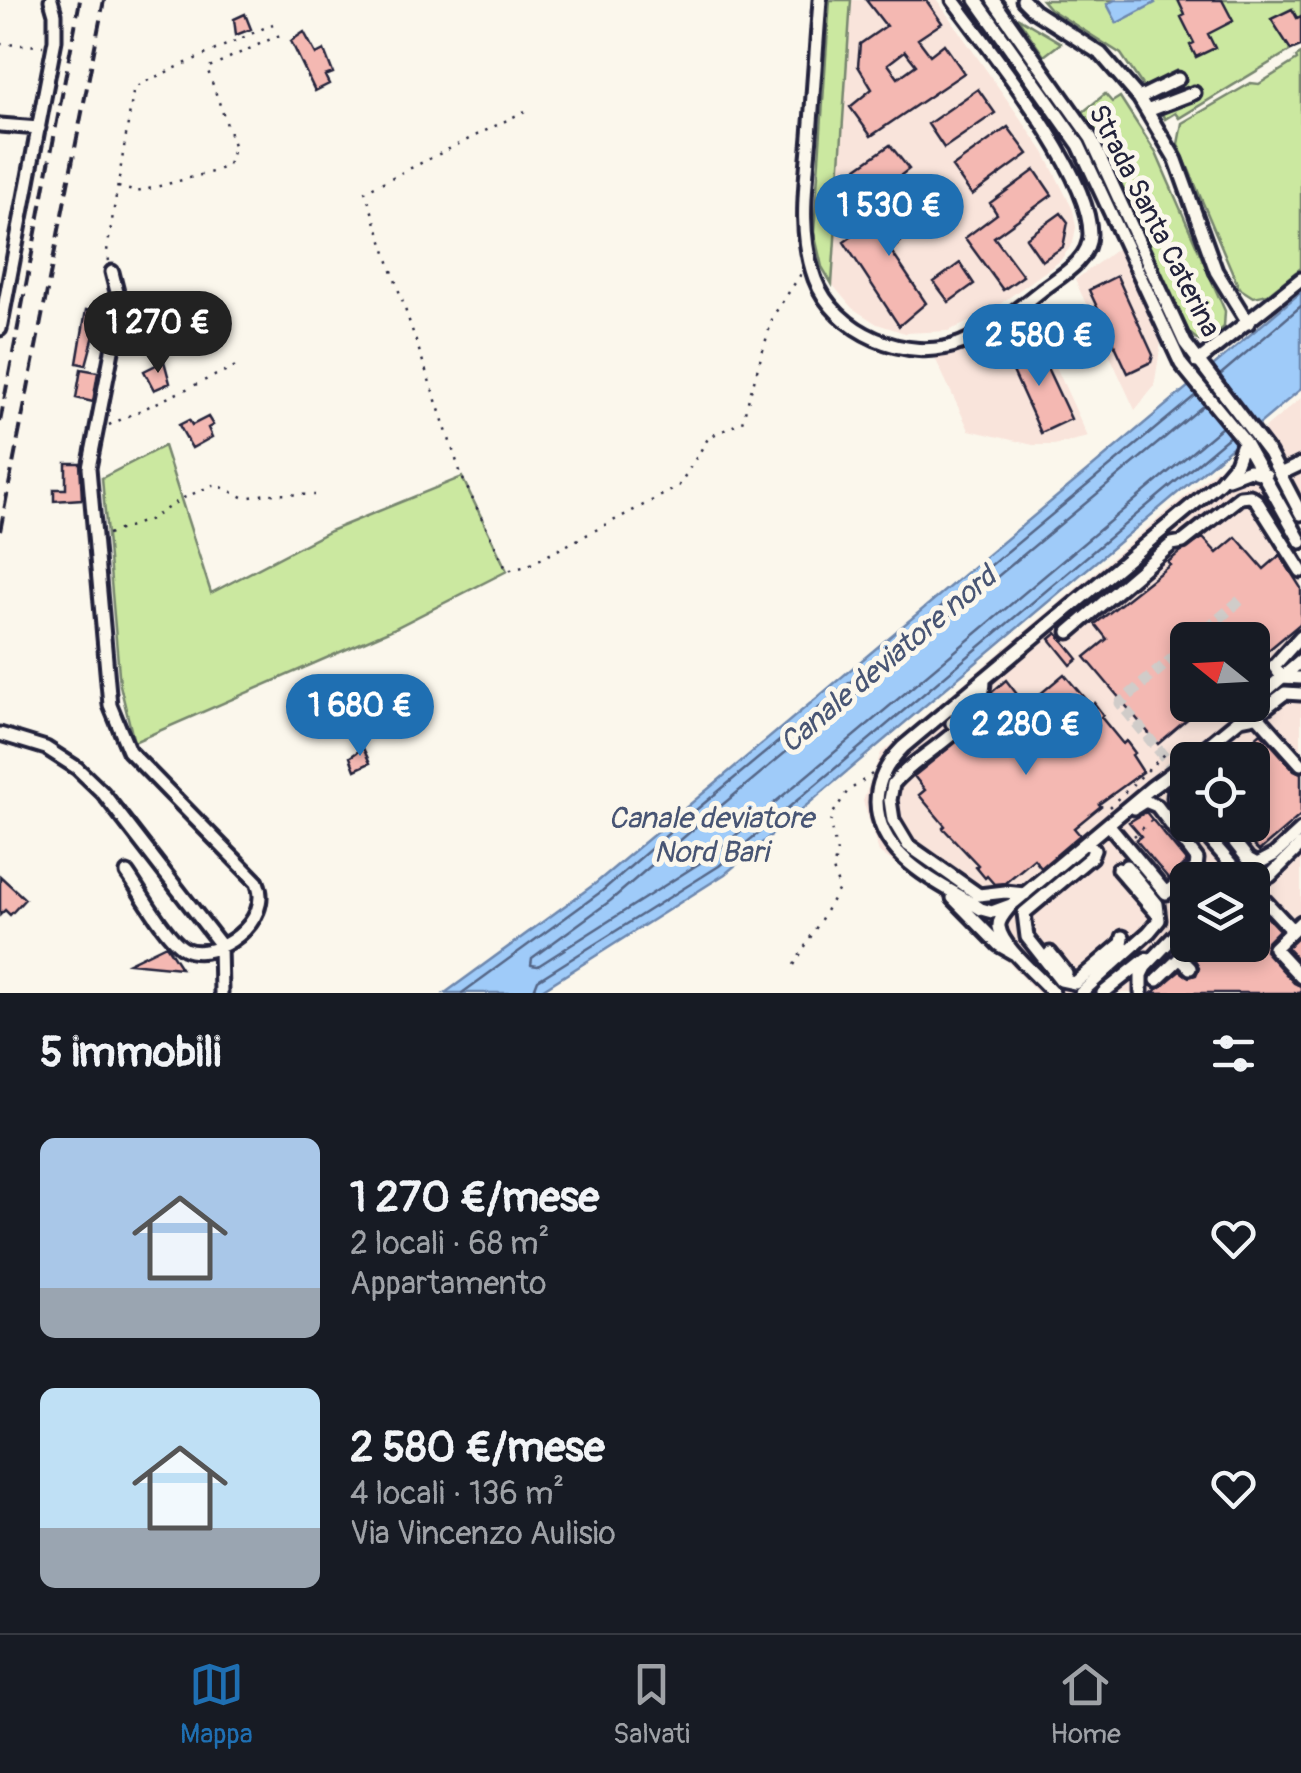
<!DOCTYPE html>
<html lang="it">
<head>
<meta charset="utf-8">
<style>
	:root { --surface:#171b24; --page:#242831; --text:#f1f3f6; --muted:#9ea1a6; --line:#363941; --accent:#1f6fb2 }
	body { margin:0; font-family:Pangolin,sans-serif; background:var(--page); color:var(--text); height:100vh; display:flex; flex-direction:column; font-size:38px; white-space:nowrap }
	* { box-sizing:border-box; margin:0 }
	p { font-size:32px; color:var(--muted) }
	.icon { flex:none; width:55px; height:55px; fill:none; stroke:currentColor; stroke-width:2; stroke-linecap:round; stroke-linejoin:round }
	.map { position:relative; height:993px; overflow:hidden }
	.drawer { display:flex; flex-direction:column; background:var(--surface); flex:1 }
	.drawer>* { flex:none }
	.needle { width:65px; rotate:288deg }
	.fabs { position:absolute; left:1170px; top:622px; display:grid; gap:20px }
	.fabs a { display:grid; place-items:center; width:100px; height:100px; border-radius:15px; background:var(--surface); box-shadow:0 5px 15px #0003; font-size:50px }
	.price { position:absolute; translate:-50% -85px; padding:0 22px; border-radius:35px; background:var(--accent); color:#fff; font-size:32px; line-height:65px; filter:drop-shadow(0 2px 5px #0008) }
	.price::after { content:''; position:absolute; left:50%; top:60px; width:30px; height:22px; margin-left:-15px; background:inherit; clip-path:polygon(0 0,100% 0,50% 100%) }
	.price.active { background:#222; color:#fff }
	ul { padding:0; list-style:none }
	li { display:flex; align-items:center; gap:30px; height:250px; padding:0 40px }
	li span { display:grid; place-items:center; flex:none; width:280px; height:200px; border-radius:15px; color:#555 }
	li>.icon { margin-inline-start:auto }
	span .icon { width:120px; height:120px; fill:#fffc; stroke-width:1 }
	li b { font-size:42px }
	h2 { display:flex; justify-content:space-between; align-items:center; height:120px; padding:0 40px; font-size:42px }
	.menu { display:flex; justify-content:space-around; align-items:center; height:140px; border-top:2px solid var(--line); background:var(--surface); font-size:28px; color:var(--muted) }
	.menu a { display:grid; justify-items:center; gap:5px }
	.menu .active { color:var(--accent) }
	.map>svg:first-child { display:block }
	.built { fill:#f9e4db; fill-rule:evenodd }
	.green { fill:#cbe8a0; stroke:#76856e; stroke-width:2.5 }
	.water { fill:#9fcbf9; stroke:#6d87ad; stroke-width:2.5 }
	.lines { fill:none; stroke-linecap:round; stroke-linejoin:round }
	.shore { stroke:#546687; stroke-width:2.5 }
	.building { fill:#f4b8b2; stroke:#22223b; stroke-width:2.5; fill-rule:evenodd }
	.minor-tunnel { stroke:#d0ccc9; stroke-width:11; stroke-dasharray:11 5.5; stroke-linecap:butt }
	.minor-casing { stroke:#22223b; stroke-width:19 }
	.path { stroke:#22223b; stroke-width:2.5; stroke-dasharray:2.5 8; stroke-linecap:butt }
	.minor { stroke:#fbf7ec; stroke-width:11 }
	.rail { stroke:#22223b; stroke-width:4; stroke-dasharray:15 8; stroke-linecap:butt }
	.labels { text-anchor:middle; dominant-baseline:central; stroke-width:10; stroke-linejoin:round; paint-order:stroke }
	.street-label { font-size:28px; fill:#22223b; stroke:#fbf7ec }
	.water-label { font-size:30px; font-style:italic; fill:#485574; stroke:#fbf7ec }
</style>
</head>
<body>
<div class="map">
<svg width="1301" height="993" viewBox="0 0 1301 993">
	<rect width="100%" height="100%" fill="#fbf7ec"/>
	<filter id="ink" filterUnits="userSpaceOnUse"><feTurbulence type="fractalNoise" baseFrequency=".01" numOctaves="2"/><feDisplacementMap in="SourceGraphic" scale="20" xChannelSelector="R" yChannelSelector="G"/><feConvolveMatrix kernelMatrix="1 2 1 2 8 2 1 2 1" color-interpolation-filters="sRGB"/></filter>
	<g filter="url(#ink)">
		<path class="built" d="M851 0H937L1044 152 1073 210 1076 227 1073 243 1060 261 983 316 948 331 905 333 877 324 852 308 832 284Z
			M1118 248 1161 343 1154 387 1135 410 1075 280Z
			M1031 312 1088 437 1054 445H1033L969 430 935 358 978 347Z
			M1301 398V993H1038L954 906 879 852 863 801 881 753ZM1188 640H1252V705H1188ZM1188 760H1252V825H1188ZM1188 880H1252V945H1188Z"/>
		<path class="green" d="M830 0H851L832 284 822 267 814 232Z
			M1042 0H1301V44L1179 118 1175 113 1165 119 1121 54 1050 9Z
			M1017 17 1061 43 1044 56Z
			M1301 54V268L1268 294 1253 297 1239 288 1178 144 1182 123 1251 83 1259 84 1297 60 1296 57Z
			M1105 94 1112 102 1120 97 1156 153 1225 311 1224 327 1212 338 1199 341 1187 331 1106 151 1083 112Z
			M164 446 211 593 330 531 462 477 507 571 393 629 134 742 120 685 102 478Z"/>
		<path class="water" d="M1115 0H1153L1155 3 1117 23 1107 4Z
			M1301 292V389L725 874 537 993H445L596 883Z"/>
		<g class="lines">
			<path class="shore" d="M1220 375 1301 306
				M1204 405 698 825 610 901 532 958 531 965 538 966 711 856 1222 427
				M462 993 602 891 690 815 1196 395
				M533 993 538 980 719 866 1230 436"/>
		</g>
		<path class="building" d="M866 0H926L942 23 918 39 930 55 944 44 964 73 871 136 850 107 872 89 858 66 860 44 886 26ZM905 51 916 65 898 78 888 64Z
			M1178 0H1222L1233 21 1208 34 1215 48 1196 57 1190 45 1194 43 1181 17 1185 15Z
			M1292 9 1297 18 1301 16V46L1291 50 1271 19Z
			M245 14 251 29 236 35 234 19Z
			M304 32 316 54 324 50 333 73 325 76 329 84 315 91 291 41Z
			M978 89 995 113 944 148 928 124Z
			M1008 127 1028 154 972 195 952 167Z
			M890 145 909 169 852 213 843 203 858 192 850 173Z
			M1035 170 1052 195 994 237 1023 276 1003 290 965 238 997 214 990 203Z
			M911 195 924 219 891 251 926 303 899 326 844 242Z
			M1061 213 1068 222 1063 247 1042 261 1026 238Z
			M960 263 974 284 949 302 934 282Z
			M1117 276 1153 355 1151 362 1128 373 1089 290Z
			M86 310 100 313 86 365 77 363Z
			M1036 344 1071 419 1041 433 1007 358Z
			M164 361 170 383 154 390 144 371Z
			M81 369 98 372 93 402 76 398Z
			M208 417 213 425 208 428 212 437 192 448 179 425 189 420 192 425Z
			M66 463H80L82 499 54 501V489H66Z
			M1236 537 1264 569 1280 555 1301 588V623L1259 658 1252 651V640H1188V705H1204L1158 744 1085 657 1107 639 1095 624 1170 565 1168 562 1180 552 1203 538 1217 553Z
			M1057 633 1078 659 1071 665 1050 639Z
			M1064 674 1091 706 1094 703 1103 715 1101 717 1123 744 1126 741 1135 753 1132 755 1143 772 1099 804 1101 806 1074 828 1080 835 1041 868 1034 859 1005 883 994 884 987 876 985 878 976 867 978 865 943 828 945 826 919 795 925 790 914 776 970 731 994 702 992 692 1006 680 1026 706Z
			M1261 733 1294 770 1301 773V815L1259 851 1233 825H1252V760H1230Z
			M363 748 370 763 355 770 350 757Z
			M1146 812 1187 862 1169 879 1136 840 1141 836 1129 822Z
			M0 876 25 899 10 915 5 910 0 915Z
			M1252 901 1279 930 1267 942 1265 951 1294 983 1301 986V993H1152L1180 971 1189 977 1196 975 1199 967 1194 958 1202 951 1211 955 1217 952 1219 945H1252Z
			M1301 935V963L1287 948Z
			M166 945 181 968 129 963Z"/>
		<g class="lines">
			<path class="minor-tunnel" d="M1194 640 1243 598
				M1188 645 1120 703 1188 786"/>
			<g class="minor-casing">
				<path id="minor" d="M820 0C817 45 813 91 810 136 806 185 798 232 815 279 835 333 908 364 961 343 991 331 1018 309 1043 289 1062 275 1090 260 1090 234 1090 172 991 52 953 0
					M976 0 1079 145 1181 364 1244 441 1301 542
					M993 0 1091 138 1185 343 1269 453 1301 514
					M1023 0 1034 11 1101 54 1139 98 1176 160 1216 271 1248 323
					M1139 98 1178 79
					M1147 111 1194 93
					M0 125 39 128
					M112 272 119 300 114 341 89 468 110 705 129 751 257 882C274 921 215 963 185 949 167 940 140 891 127 873
					M0 329 55 40V14L51 0
					M1197 362 1301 279
					M1280 474 1301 464
					M1228 478 1249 470 1266 475
					M1069 632 1172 544 1183 542 1240 497 1250 496 1256 500 1301 571
					M1301 636 1274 666 1282 677 1301 678
					M984 679C985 728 921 749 893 784L890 800 893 820 908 845 979 895 1005 892 1025 894
					M1252 703 1301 661
					M1257 715 1301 764
					M1240 719 1255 716 1285 693 1301 694
					M952 723 962 715 970 691
					M0 734 46 748 77 768 103 793 220 944 221 993
					M1190 760 1240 719 1250 705
					M1177 767 1174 798 1188 814
					M1109 825 1166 893 1196 868 1197 859 1157 806 1145 801 1134 808
					M1197 825 1245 880
					M1221 825 1248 859 1257 864 1274 855 1301 830
					M1088 842 1094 850 1091 857 1024 913 1027 937 1061 980 1075 983 1122 943 1123 937
					M1118 869 1158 915
					M1252 880 1270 876 1301 845
					M1252 887 1292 930
					M953 898 999 945 1013 953
					M1011 905 992 912 981 909C941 883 878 859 877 802 877 780 888 762 903 747L1220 482 1236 463 1244 441
					M1301 922 1274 948 1301 977
					M1209 945 1210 946
					M1050 953 1066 973
					M1180 958 1195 945
					M1157 980 1180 958 1190 968
					M1053 993C1040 977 1002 948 999 927 998 919 1006 912 1011 905L1151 788 1188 761
					M1081 993 1149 932 1159 920 1157 904 1126 866
					M1103 993 1146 959
					M1141 993V975L1145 967 1188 922"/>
			</g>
			<path class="path" d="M0 44 43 46
				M525 111 365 191 462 477 507 571 527 566 678 487 709 437 742 422 773 316 801 274
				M118 187 137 192 216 171 228 165 234 145 207 68 282 34
				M109 261 107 251 133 93 140 84 273 24
				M109 425 238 365
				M108 534 151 519 181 499 215 484 245 498 266 494 315 495
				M1252 667 1257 663
				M1109 807 1166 753
				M1134 836 1154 818
				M794 965 839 889 833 869 837 853 830 824 832 815 847 792 872 774"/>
			<use href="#minor" class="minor"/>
			<path class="rail" d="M0 422 80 0
				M0 531 104 0"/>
		</g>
	</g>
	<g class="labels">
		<g class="street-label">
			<text transform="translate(1154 221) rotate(63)">Strada Santa Caterina</text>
		</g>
		<g class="water-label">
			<text transform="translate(888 660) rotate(-40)">Canale deviatore nord</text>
			<text x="711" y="818">Canale deviatore<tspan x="711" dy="34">Nord Bari</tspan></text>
		</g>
	</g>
</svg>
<div class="fabs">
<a><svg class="needle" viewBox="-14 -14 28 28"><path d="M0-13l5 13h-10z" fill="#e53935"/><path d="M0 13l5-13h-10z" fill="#9ea1a6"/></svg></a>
<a><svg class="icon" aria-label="locate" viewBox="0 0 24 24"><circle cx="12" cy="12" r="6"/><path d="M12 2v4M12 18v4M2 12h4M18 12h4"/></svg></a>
<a><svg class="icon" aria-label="layers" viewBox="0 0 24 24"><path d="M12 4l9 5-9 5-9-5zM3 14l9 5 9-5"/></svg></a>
</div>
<b class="price" style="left:889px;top:259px">1 530 €</b>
<b class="price active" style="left:158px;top:376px">1 270 €</b>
<b class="price" style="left:1039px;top:389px">2 580 €</b>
<b class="price" style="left:360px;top:759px">1 680 €</b>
<b class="price" style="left:1026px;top:778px">2 280 €</b>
</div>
<section class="drawer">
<h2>5 immobili<svg class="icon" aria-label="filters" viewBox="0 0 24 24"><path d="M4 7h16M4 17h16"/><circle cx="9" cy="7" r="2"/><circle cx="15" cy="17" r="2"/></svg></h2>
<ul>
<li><span style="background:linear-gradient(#a9c7e8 75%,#9aa5b1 0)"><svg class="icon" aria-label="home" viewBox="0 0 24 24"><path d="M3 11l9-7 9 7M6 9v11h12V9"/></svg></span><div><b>1 270 €/mese</b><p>2 locali · 68 m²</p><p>Appartamento</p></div><svg class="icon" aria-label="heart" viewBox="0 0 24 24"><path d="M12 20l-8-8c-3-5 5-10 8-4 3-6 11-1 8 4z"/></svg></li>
<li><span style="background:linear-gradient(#bfe0f5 70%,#9aa5b1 0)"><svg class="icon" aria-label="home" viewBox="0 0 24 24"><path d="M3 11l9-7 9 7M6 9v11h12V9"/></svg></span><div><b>2 580 €/mese</b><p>4 locali · 136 m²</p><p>Via Vincenzo Aulisio</p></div><svg class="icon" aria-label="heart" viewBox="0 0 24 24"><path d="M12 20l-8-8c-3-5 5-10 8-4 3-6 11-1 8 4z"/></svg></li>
</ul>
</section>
<nav class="menu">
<a class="active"><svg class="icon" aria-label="map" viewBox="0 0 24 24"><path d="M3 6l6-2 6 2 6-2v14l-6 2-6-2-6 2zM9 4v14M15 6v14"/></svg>Mappa</a>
<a><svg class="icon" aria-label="saved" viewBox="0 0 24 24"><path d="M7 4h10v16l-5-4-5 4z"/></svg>Salvati</a>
<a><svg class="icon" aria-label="home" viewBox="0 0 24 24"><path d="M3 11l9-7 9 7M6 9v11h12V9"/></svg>Home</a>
</nav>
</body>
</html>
